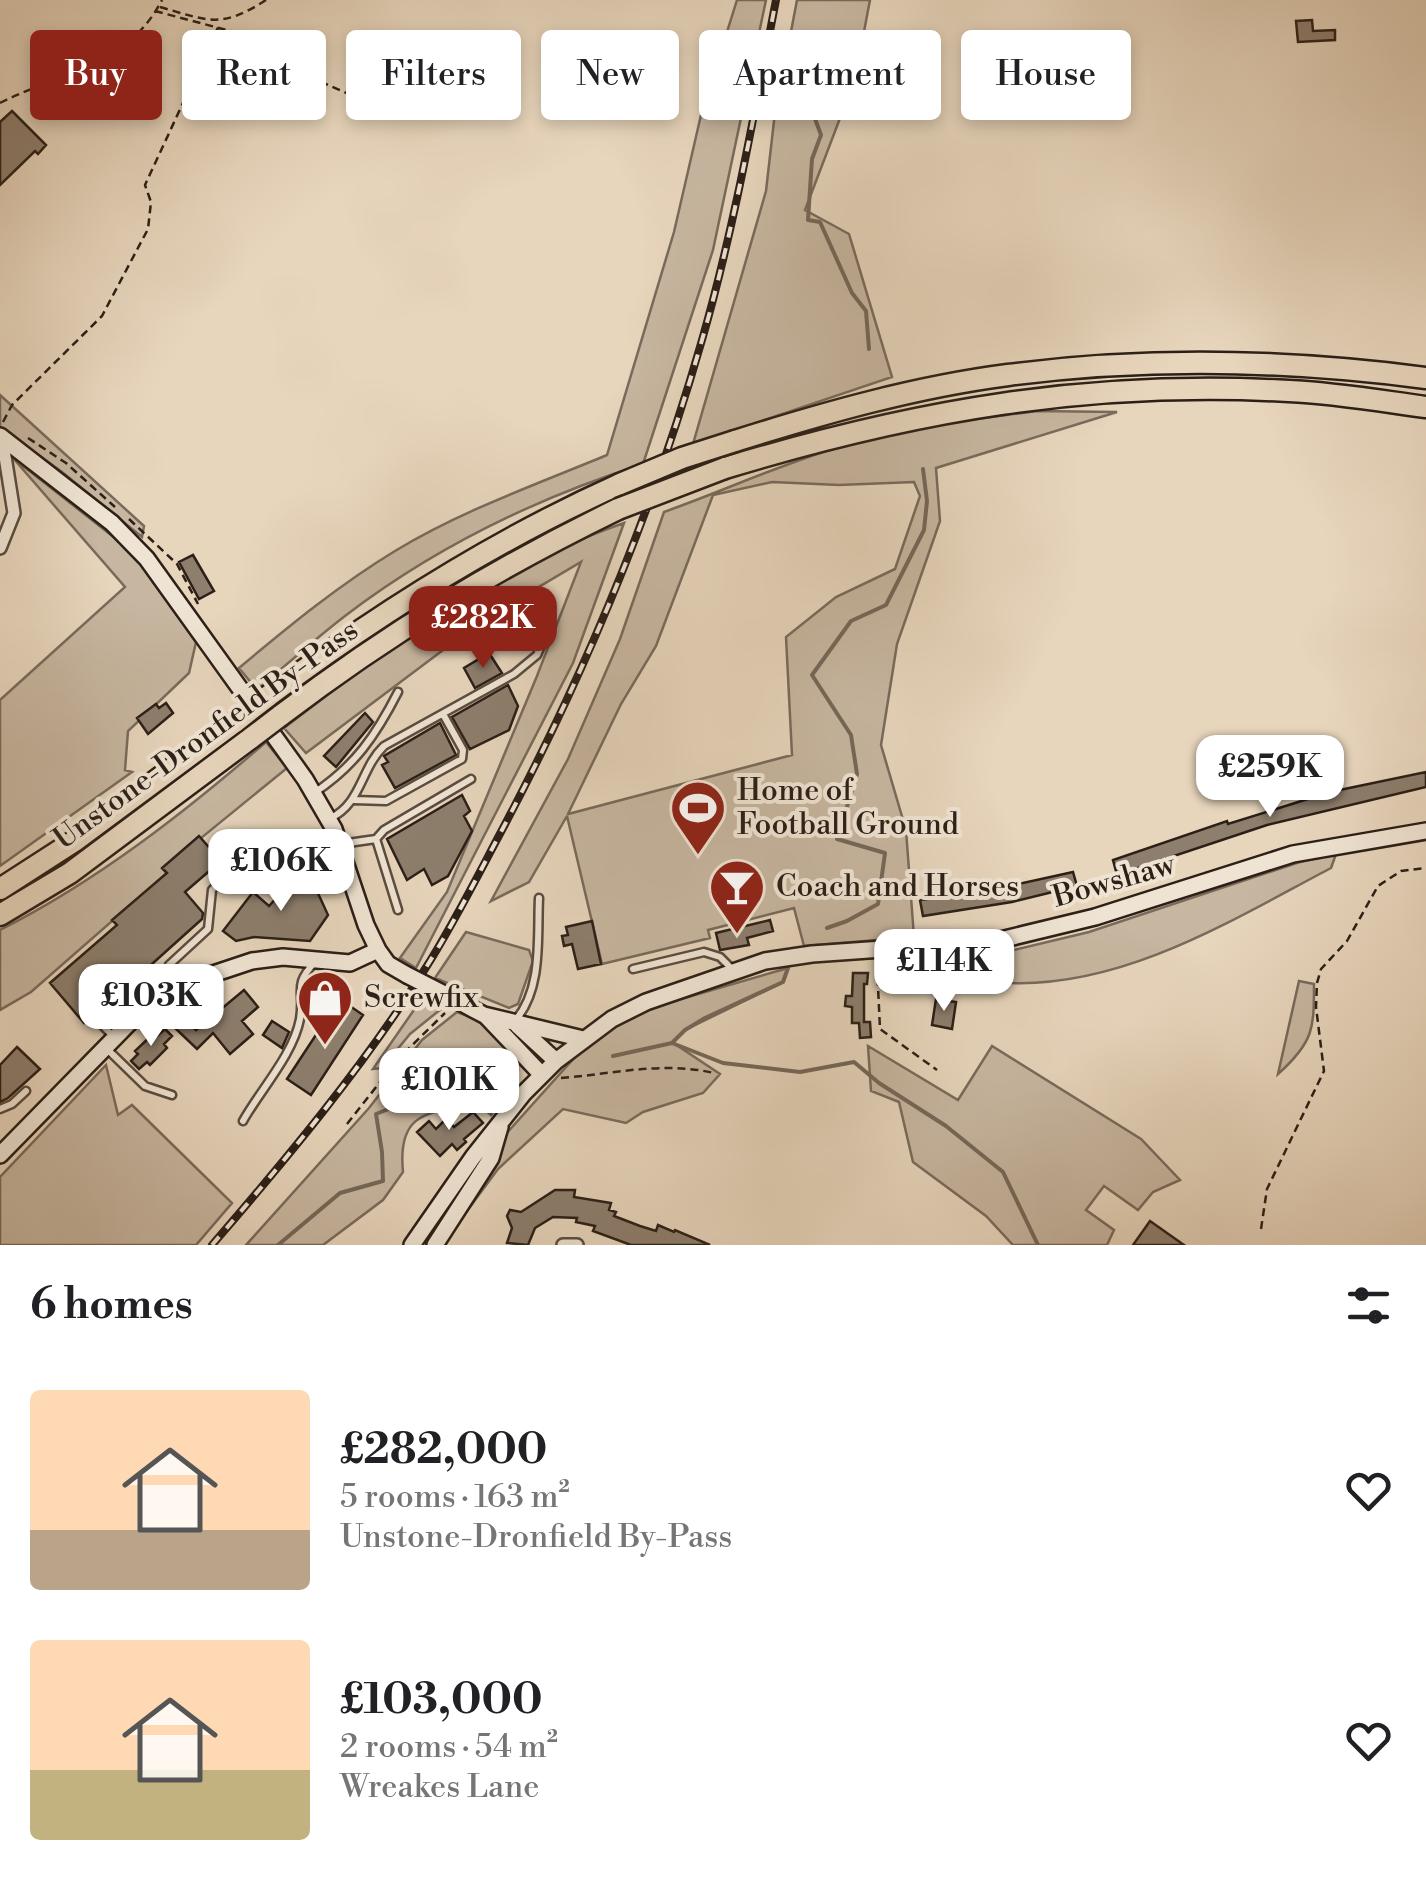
<!DOCTYPE html>
<html lang="en">
<head>
<meta charset="utf-8">
<style>
	:root { --surface:#fff; --page:#f2f2f2; --text:#202124; --muted:#757577; --accent:#8f2418 }
	body { margin:0; font-family:"Libre Bodoni",serif; background:var(--page); color:var(--text); height:100vh; display:flex; flex-direction:column; font-size:38px; white-space:nowrap }
	* { box-sizing:border-box; margin:0 }
	p { font-size:32px; color:var(--muted) }
	.icon { flex:none; width:55px; height:55px; fill:none; stroke:currentColor; stroke-width:2; stroke-linecap:round; stroke-linejoin:round }
	.map { position:relative; height:1245px; overflow:hidden }
	.side { display:flex; flex-direction:column; background:var(--surface); flex:1 }
	.side>* { flex:none }
	.top-card { position:absolute; left:30px; top:30px; width:1368px; height:90px; display:flex; gap:20px }
	.price { position:absolute; translate:-50% -85px; padding:0 22px; border-radius:20px; background:#fff; color:#222; font-size:32px; line-height:65px; filter:drop-shadow(0 2px 5px #0008) }
	.price::after { content:''; position:absolute; left:50%; top:60px; width:30px; height:22px; margin-left:-15px; background:inherit; clip-path:polygon(0 0,100% 0,50% 100%) }
	.price.current { background:var(--accent); color:#fff }
	ul { padding:0; list-style:none }
	li { display:flex; align-items:center; gap:30px; height:250px; padding:0 30px }
	li span { display:grid; place-items:center; flex:none; width:280px; height:200px; border-radius:10px; color:#555 }
	li>.icon { margin-inline-start:auto }
	span .icon { width:120px; height:120px; fill:#fffc; stroke-width:1 }
	li b { font-size:42px }
	h2 { display:flex; justify-content:space-between; align-items:center; height:120px; padding:0 30px; font-size:42px }
	.tag { padding:0 35px; border-radius:10px; background:var(--surface); box-shadow:0 5px 15px #0003; font-size:35px; line-height:90px }
	.tag.current { background:var(--accent); color:#fff }
	.map>svg:first-child { display:block }
	.green { fill:#c7b6a0; stroke:#796a5c; stroke-width:2.5; fill-rule:evenodd }
	.lines { fill:none; stroke-linecap:round; stroke-linejoin:round }
	.stream { stroke:#756758; stroke-width:4 }
	.building { fill:#8d7e6d; stroke:#2b1f17; stroke-width:2.5 }
	.lane-casing { stroke:#5a4c40; stroke-width:11 }
	.street-casing { stroke:#5a4c40; stroke-width:16 }
	.secondary-casing { stroke:#2b1f17; stroke-width:20 }
	.highway-casing { stroke:#2b1f17; stroke-width:25 }
	.path { stroke:#2b1f17; stroke-width:2.5; stroke-dasharray:8 5; stroke-linecap:butt }
	.lane { stroke:#efe4d3; stroke-width:6 }
	.street { stroke:#efe4d3; stroke-width:11 }
	.secondary { stroke:#efe4d3; stroke-width:15 }
	.highway { stroke:#e7d5bc; stroke-width:20 }
	.rail-casing { stroke:#2b1f17; stroke-width:8 }
	.rail { stroke:#efe4d3; stroke-width:4; stroke-dasharray:11; stroke-linecap:butt }
	.secondary-bridge-casing { stroke:#2b1f17; stroke-width:20; stroke-linecap:butt }
	.highway-bridge-casing { stroke:#2b1f17; stroke-width:25; stroke-linecap:butt }
	.secondary-bridge { stroke:#efe4d3; stroke-width:15 }
	.highway-bridge { stroke:#e7d5bc; stroke-width:20 }
	.labels { text-anchor:middle; dominant-baseline:central; stroke-width:8; stroke-linejoin:round; paint-order:stroke }
	.street-label { font-size:30px; fill:#2b1f17; stroke:#efe4d3 }
	.poi-label { font-size:30px; fill:#2b1f17; stroke:#efe4d3; text-anchor:start }
</style>
</head>
<body>
<div class="map">
<svg width="1426" height="1245" viewBox="0 0 1426 1245">
	<rect width="100%" height="100%" fill="#e7d5bc"/>
	<filter id="stains"><feTurbulence type="fractalNoise" baseFrequency=".002" numOctaves="4"/><feColorMatrix values="0 0 0 0 .2 0 0 0 0 .09 0 0 0 0 .02 0 0 0 .5 -.17"/></filter>
	<radialGradient id="worn" r=".72"><stop offset=".6" stop-color="#630" stop-opacity="0"/><stop offset="1" stop-color="#630" stop-opacity=".3"/></radialGradient>
	<path class="green" d="M737 0H766L713 250 643 464C537 498 434 548 345 616 315 639 286 665 257 690L239 668C289 626 339 585 395 551 461 511 535 485 607 455L674 232 701 115Z
		M797 0H870L855 79 805 210 849 234 892 377 693 444 766 191 774 121Z
		M0 395 144 526 142 537 62 472 0 427Z
		M1037 411 1117 412 936 468 940 521 897 644 881 745 906 830 914 937 804 946 794 908 708 930 710 938 602 964 567 816 529 882 491 901 568 759 620 639 664 512C723 491 779 465 839 447 903 427 971 420 1037 411ZM772 482 839 485 914 482 920 496 895 569 836 597 786 637 792 755 568 814 621 704 656 646 713 495Z
		M13 458 130 550 196 642 189 673 128 731 125 770 132 772 0 866V700L125 587Z
		M624 523 573 663 416 968 400 958 447 892 537 676 581 562 483 620 306 753 284 728C389 648 498 566 624 523Z
		M266 742 287 768 163 869 167 873 31 992 0 1010V930C97 881 184 813 266 742Z
		M1336 854 1331 868C1232 920 1125 987 1010 983V976L926 980 925 970 887 975 888 956 1014 950 1089 932 1300 862Z
		M466 932 529 950 533 961 518 1004 509 1008 435 978Z
		M788 968 783 982 685 1030 672 1042 720 1074 703 1093 643 1112 626 1123 563 1109 498 1169 464 1215 505 1135 585 1046 608 1029 650 1008Z
		M1299 981 1314 984C1314 1028 1314 1042 1278 1074Z
		M425 994 437 999 441 1009 410 1034 382 1068 373 1069Z
		M457 1012C480 1020 526 1047 517 1076 512 1091 500 1102 491 1115L478 1103C428 1113 397 1111 403 1172L383 1200 323 1245H246L369 1108 422 1040Z
		M868 1046 958 1100 992 1046 1141 1139 1180 1180 1153 1192 1138 1210 1104 1186 1086 1210 1114 1230 1107 1245H1013L986 1216 913 1162 899 1102 871 1091Z
		M106 1065 118 1115 132 1105 232 1203 196 1245H0V1177Z"/>
	<g class="lines">
		<path class="stream" d="M807 38C837 77 814 68 812 104 812 114 818 126 821 135L812 159 808 220 820 222 852 293 866 311 869 349
			M827 928 847 921 878 904 885 853 837 839 857 774 851 735 812 675 851 621 886 605 924 530 927 501 923 469
			M672 1043 723 1063 800 1072 854 1062 879 1083 946 1126 1003 1172 1038 1245
			M613 1056 672 1043 685 1030 705 1018 783 982 788 968
			M278 1245 340 1193 383 1181 382 1152 376 1114 423 1095 470 1082"/>
	</g>
	<path class="building" d="M1312 20 1313 31 1335 30V40L1298 42 1296 21Z
		M12 111 46 145 38 154 35 151 0 185V122Z
		M193 555 214 591 199 599 179 562Z
		M489 653 502 673 475 688 464 668Z
		M508 685 518 706 509 730 470 749 452 717Z
		M166 703 173 713 148 734 137 718 156 704 159 708Z
		M365 713 373 722 336 767 324 756Z
		M440 723 456 755 395 788 382 765 388 762 384 756Z
		M1426 772V787L1267 825 1117 875 1113 860 1227 821 1228 824 1330 792Z
		M462 795 470 811 464 816 472 831 448 876 432 885 424 869 407 880 387 839Z
		M199 836 221 861 185 892 203 913 202 919 142 973 134 974 84 1023 50 983 117 925 112 920 167 873 162 868Z
		M302 870 311 878 328 915 310 941 254 937 236 941 223 931 253 892 269 906Z
		M1073 872 1077 886 1012 902 923 916 920 900 986 891Z
		M770 920 773 931 747 938 749 945 720 950 716 933Z
		M592 921 601 964 578 969 572 944 564 946 562 936 568 935 566 927Z
		M853 973H868L867 984H864V1022H870L871 1037 860 1038 859 1023H852V1007L845 1006 846 996H852Z
		M244 990 258 1007 242 1021 253 1034 230 1054 213 1033 197 1049 174 1027 184 1018 196 1030Z
		M334 995 363 1015 311 1095 287 1079 329 1015 323 1012Z
		M936 999 956 1002 952 1029 932 1025Z
		M272 1021 289 1032 282 1048 263 1035Z
		M165 1029 172 1036 164 1044 167 1048 150 1065 147 1062 139 1069 131 1061 138 1054 135 1051 154 1033 157 1036Z
		M17 1047 40 1069 8 1098 0 1102V1065Z
		M473 1112 483 1123 464 1139 466 1142 457 1150 452 1144 440 1156 417 1132 429 1121 436 1129 446 1119 454 1127Z
		M555 1190H575L574 1197 611 1203 609 1210 616 1212 614 1216 640 1226 656 1231 658 1225 674 1232 675 1230 710 1245H631L593 1231 595 1226 576 1222 577 1218 553 1217 535 1228 528 1245 507 1243 512 1228 507 1216 510 1210 521 1212Z
		M1150 1221 1184 1245H1133Z"/>
	<g class="lines">
		<g class="lane-casing">
			<path id="lane" d="M314 793C355 766 376 735 398 692
				M354 800 386 801 462 759 463 750 443 714
				M329 819C362 804 360 769 384 746L514 674 537 655 551 623
				M376 839 398 910
				M341 844 376 839 384 830 471 779
				M633 969 704 952 720 957 733 970
				M1002 986 1004 941
				M174 990 169 965 208 929 212 890 250 850
				M515 1021C543 988 537 939 539 898
				M114 1037 100 1023V1015L139 979
				M106 1048 145 1086 172 1095
				M0 1109 12 1104 26 1091
				M243 1121C261 1089 293 1055 300 1019 305 991 292 986 315 962"/>
		</g>
		<g class="street-casing">
			<path id="street" d="M0 548 14 513 4 450 6 441
				M563 1245H577"/>
		</g>
		<g class="secondary-casing">
			<path id="secondary" d="M0 436 112 523 147 559 305 779 334 829 366 925 378 950 388 964 407 975
				M452 998 484 1015 583 1039
				M486 1016 542 1075
				M517 1025 556 1061
				M0 1155 140 1012 204 977 252 961 283 957 350 963 378 950
				M412 1245 473 1157 523 1094 556 1061 612 1019 646 1002 765 961 812 954 996 941 1095 917 1293 854 1426 831
				M435 1245 491 1158 500 1127"/>
		</g>
		<g class="highway-casing">
			<path id="highway" d="M735 441C824 413 915 387 1008 375 1146 357 1289 360 1426 378
				M725 468C916 410 1089 380 1289 391 1335 393 1381 401 1426 407
				M267 697C378 614 493 541 620 484
				M280 716C389 633 495 569 618 509
				M0 889 76 840 235 722
				M0 915 70 873 251 738"/>
		</g>
		<path class="path" d="M160 7C209 21 221 29 266 0
			M155 11 234 32 286 67 370 103
			M0 103C61 72 127 67 162 0
			M3 422 12 405 102 316 148 229 151 202 145 185 220 23
			M28 438 66 463 115 507
			M129 519 177 564 198 604
			M877 965 880 1029 937 1070
			M561 1078C613 1074 662 1061 714 1073
			M499 1102V1092L513 1063
			M347 1124 399 1058 445 1013
			M1261 1229 1267 1189 1324 1071 1316 1007 1317 983 1321 969 1347 941 1378 886 1401 871 1426 868"/>
		<use href="#lane" class="lane"/>
		<use href="#street" class="street"/>
		<use href="#secondary" class="secondary"/>
		<use href="#highway" class="highway"/>
		<g class="rail-casing">
			<path id="rail" d="M212 1245C288 1157 363 1067 425 969 453 925 477 877 502 830 585 673 653 511 702 340 734 229 754 114 776 0"/>
		</g>
		<use href="#rail" class="rail"/>
		<g class="secondary-bridge-casing">
			<path id="secondary-bridge" d="M407 975 452 998"/>
		</g>
		<g class="highway-bridge-casing">
			<path id="highway-bridge" d="M620 484 682 458 735 441
				M618 509 725 468
				M235 722 267 697
				M251 738 280 716"/>
		</g>
		<use href="#secondary-bridge" class="secondary-bridge"/>
		<use href="#highway-bridge" class="highway-bridge"/>
	</g>
	<defs>
		<g id="stadium-pin" transform="scale(2.875)"><path d="M0 17L-7.5 6A9.5 9.5 0 1 1 7.5 6Z" fill="#8f2418" stroke="#efe4d3"/><path d="M0-5a6.5 5 0 1 0 0 10a6.5 5 0 1 0 0-10ZM-3.5-1.8h7v3.6h-7Z" fill="#fff"/></g>
		<g id="bar-pin" transform="scale(2.875)"><path d="M0 17L-7.5 6A9.5 9.5 0 1 1 7.5 6Z" fill="#8f2418" stroke="#efe4d3"/><path d="M-6-5H6L.8 .8V4.5H3.5V6h-7V4.5H-.8V.8Z" fill="#fff"/></g>
		<g id="shop-pin" transform="scale(2.875)"><path d="M0 17L-7.5 6A9.5 9.5 0 1 1 7.5 6Z" fill="#8f2418" stroke="#efe4d3"/><path d="M-5-2.5h2.3a2.7 3.5 0 0 1 5.4 0H5L5.5 6h-11ZM-1.5-2.5h3a1.5 2.3 0 0 0-3 0Z" fill="#fff"/></g>
	</defs>
	<g fill-rule="evenodd">
		<use href="#stadium-pin" x="698" y="808"/>
		<use href="#bar-pin" x="737" y="887"/>
		<use href="#shop-pin" x="325" y="998"/>
	</g>
	<g class="labels">
		<g class="street-label">
			<text transform="translate(206 735) rotate(-36)">Unstone-Dronfield By-Pass</text>
			<text transform="translate(1114 881) rotate(-16)">Bowshaw</text>
		</g>
		<g class="poi-label">
			<text x="737" y="791">Home of<tspan x="737" dy="34">Football Ground</tspan></text>
			<text x="776" y="887">Coach and Horses</text>
			<text x="364" y="998">Screwfix</text>
		</g>
	</g>
	<rect width="100%" height="100%" filter="url(#stains)"/>
	<rect width="100%" height="100%" fill="url(#worn)"/>
</svg>
<b class="price current" style="left:483px;top:671px">£282K</b>
<b class="price" style="left:1270px;top:820px">£259K</b>
<b class="price" style="left:281px;top:914px">£106K</b>
<b class="price" style="left:944px;top:1014px">£114K</b>
<b class="price" style="left:151px;top:1049px">£103K</b>
<b class="price" style="left:449px;top:1133px">£101K</b>
<div class="top-card">
<a class="tag current">Buy</a>
<a class="tag">Rent</a>
<a class="tag">Filters</a>
<a class="tag">New</a>
<a class="tag">Apartment</a>
<a class="tag">House</a>
</div>
</div>
<section class="side">
<h2>6 homes<svg class="icon" aria-label="filters" viewBox="0 0 24 24"><path d="M4 7h16M4 17h16"/><circle cx="9" cy="7" r="2"/><circle cx="15" cy="17" r="2"/></svg></h2>
<ul>
<li><span style="background:linear-gradient(#ffd9b3 70%,#b9a48a 0)"><svg class="icon" aria-label="home" viewBox="0 0 24 24"><path d="M3 11l9-7 9 7M6 9v11h12V9"/></svg></span><div><b>£282,000</b><p>5 rooms · 163 m²</p><p>Unstone-Dronfield By-Pass</p></div><svg class="icon" aria-label="heart" viewBox="0 0 24 24"><path d="M12 20l-8-8c-3-5 5-10 8-4 3-6 11-1 8 4z"/></svg></li>
<li><span style="background:linear-gradient(#ffd9b3 65%,#c2b280 0)"><svg class="icon" aria-label="home" viewBox="0 0 24 24"><path d="M3 11l9-7 9 7M6 9v11h12V9"/></svg></span><div><b>£103,000</b><p>2 rooms · 54 m²</p><p>Wreakes Lane</p></div><svg class="icon" aria-label="heart" viewBox="0 0 24 24"><path d="M12 20l-8-8c-3-5 5-10 8-4 3-6 11-1 8 4z"/></svg></li>
</ul>
</section>
</body>
</html>
